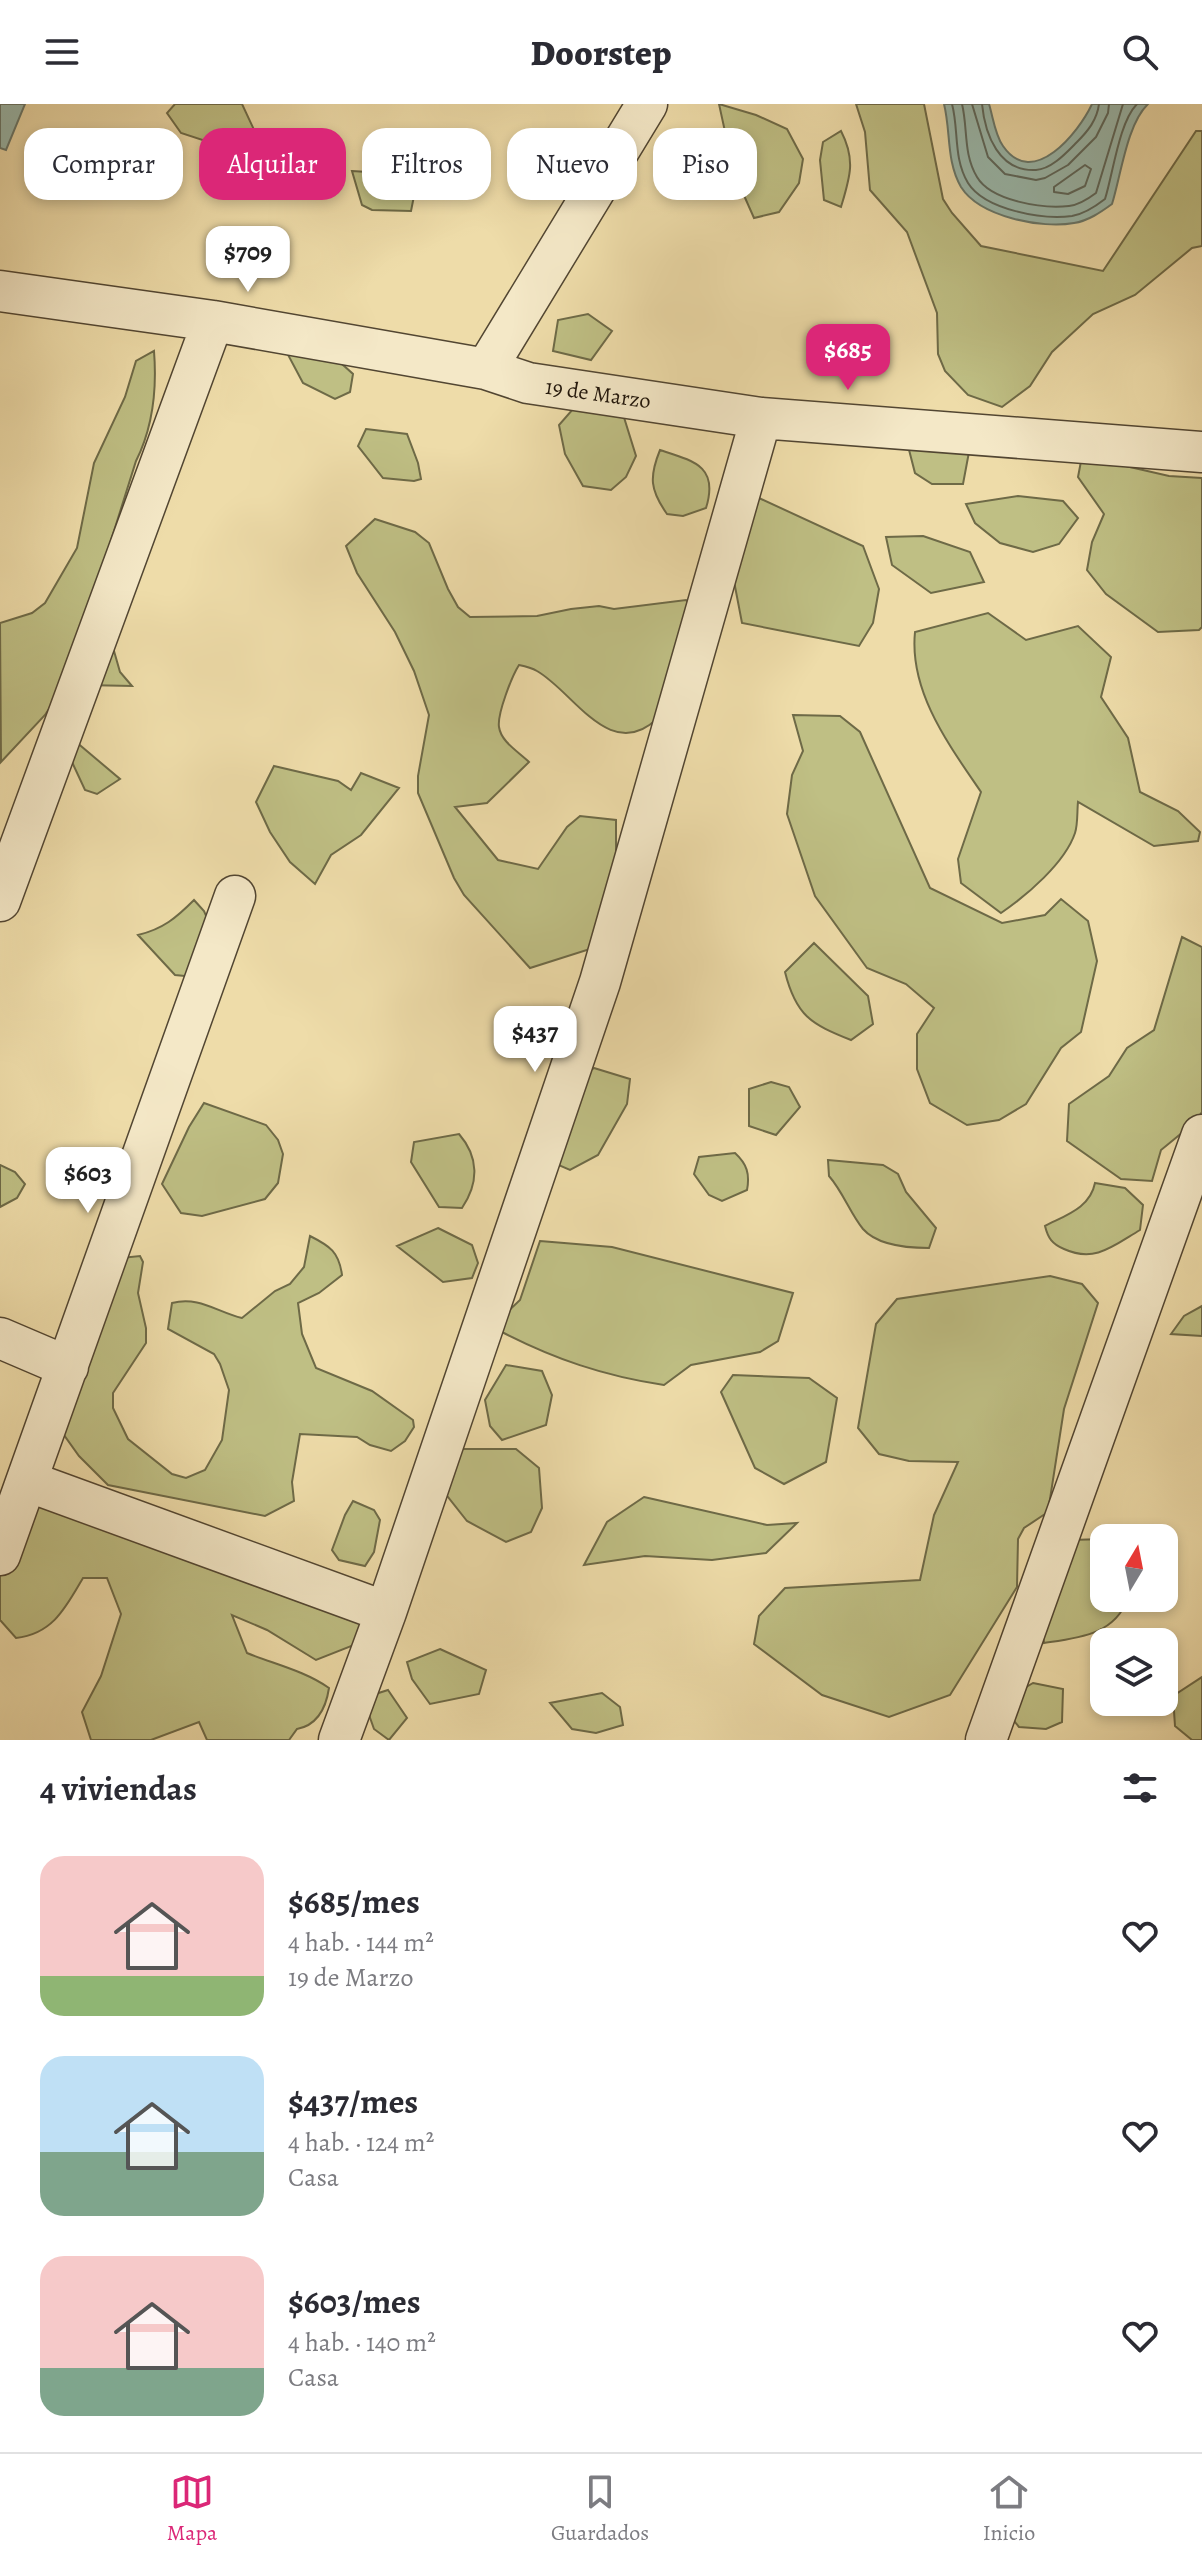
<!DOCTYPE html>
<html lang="es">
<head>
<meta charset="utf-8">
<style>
	:root { --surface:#fff; --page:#f2f2f3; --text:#2b2b33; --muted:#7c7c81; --line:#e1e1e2; --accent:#db2777 }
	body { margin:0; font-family:Alegreya,serif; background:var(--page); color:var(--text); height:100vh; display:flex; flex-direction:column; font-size:30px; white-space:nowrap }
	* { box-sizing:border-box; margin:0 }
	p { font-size:26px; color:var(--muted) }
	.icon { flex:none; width:44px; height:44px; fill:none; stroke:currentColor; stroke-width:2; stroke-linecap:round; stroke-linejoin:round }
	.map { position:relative; height:1636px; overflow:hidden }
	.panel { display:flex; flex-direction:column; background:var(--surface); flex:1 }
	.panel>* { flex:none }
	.hud { position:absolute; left:24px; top:24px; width:800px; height:72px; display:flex; gap:16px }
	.needle { width:52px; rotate:10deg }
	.tools { position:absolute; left:1090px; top:1420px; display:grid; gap:16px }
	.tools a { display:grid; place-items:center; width:88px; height:88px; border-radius:16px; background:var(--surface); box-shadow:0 4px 12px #0003; font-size:40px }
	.price { position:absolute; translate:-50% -68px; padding:0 18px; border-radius:16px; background:#fff; color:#222; font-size:26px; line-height:52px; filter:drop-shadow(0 2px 4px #0008) }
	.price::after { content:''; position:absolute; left:50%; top:48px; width:24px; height:18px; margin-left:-12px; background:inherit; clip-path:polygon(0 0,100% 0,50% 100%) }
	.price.current { background:var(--accent); color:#fff }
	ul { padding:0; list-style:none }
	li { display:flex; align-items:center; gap:24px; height:200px; padding:0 40px }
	li span { display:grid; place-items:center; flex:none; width:224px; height:160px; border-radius:24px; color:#555 }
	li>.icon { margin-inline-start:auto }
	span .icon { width:96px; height:96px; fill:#fffc; stroke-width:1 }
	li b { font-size:34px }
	h2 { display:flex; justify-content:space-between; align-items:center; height:96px; padding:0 40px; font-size:34px }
	.pill { padding:0 28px; border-radius:24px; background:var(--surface); box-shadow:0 4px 12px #0003; font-size:28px; line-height:72px }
	.pill.current { background:var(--accent); color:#fff }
	header { display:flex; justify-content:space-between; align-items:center; height:104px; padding:0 40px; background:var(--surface); font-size:36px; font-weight:800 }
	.tab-bar { display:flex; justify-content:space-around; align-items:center; height:112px; border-top:2px solid var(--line); background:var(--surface); font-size:22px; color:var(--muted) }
	.tab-bar a { display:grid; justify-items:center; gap:4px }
	.tab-bar .current { color:var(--accent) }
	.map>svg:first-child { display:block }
	.green { fill:#bfbf84; stroke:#6e6a47; stroke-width:2 }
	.water { fill:#9abaae; stroke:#68786c; stroke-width:2 }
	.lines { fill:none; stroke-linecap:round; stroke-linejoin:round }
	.shore { stroke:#5c675c; stroke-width:2 }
	.minor-casing { stroke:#524632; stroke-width:43 }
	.minor { stroke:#f4e8c7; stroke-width:40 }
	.labels { text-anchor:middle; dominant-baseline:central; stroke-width:8; stroke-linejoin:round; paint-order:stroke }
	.street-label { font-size:22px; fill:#1e140a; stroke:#f4e8c7 }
</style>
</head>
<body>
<header><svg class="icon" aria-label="menu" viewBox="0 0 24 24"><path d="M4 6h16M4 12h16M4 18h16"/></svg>Doorstep<svg class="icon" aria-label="search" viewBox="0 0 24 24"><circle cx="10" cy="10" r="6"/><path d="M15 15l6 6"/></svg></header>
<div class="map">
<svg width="1202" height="1636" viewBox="0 0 1202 1636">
	<rect width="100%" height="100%" fill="#eedca9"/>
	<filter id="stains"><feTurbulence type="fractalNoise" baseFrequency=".0025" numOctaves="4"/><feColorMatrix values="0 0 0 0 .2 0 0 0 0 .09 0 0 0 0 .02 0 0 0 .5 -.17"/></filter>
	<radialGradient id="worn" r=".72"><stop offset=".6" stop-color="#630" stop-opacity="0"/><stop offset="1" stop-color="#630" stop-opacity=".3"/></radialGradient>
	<path class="green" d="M175 0H242L263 45H230L181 29 167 9Z
		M719 0 756 11 787 25 803 55 799 79 779 108 754 114 734 69Z
		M856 0H924L943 95 952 109 981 142 1103 167 1196 27H1202V142L1192 144 1135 191 1093 210 1052 248 1030 282 1002 303 968 291 945 267 938 250 937 209 907 128 870 86 865 28Z
		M841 27C856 56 850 73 841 103L824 96 820 56 823 38Z
		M352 67 399 70 414 92 411 107 372 106 362 101Z
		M588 210 612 227 591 256 553 247 558 216Z
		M312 233 353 270 350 288 335 295 303 279 286 247Z
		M154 247C157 285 153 323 136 357L81 532 80 557 45 611 1 658 0 519 32 509 45 499 77 444 94 359 125 293 136 257Z
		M573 305 622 307 636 352 626 373 611 386 583 382 565 350 559 321Z
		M366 325 407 330 418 359 421 375 414 377 383 374 358 342Z
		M907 338 969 348 963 380H932L915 369Z
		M660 346C694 357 719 362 706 404L683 412 667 410C650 386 649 373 660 346Z
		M1082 352 1169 372 1202 374V523L1199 526 1158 528 1106 490 1087 466 1092 438 1104 410 1078 373Z
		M1018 392 1063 397 1078 414 1059 440 1033 448 1000 439 975 419 966 400Z
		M759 394 863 442 879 485 873 519 859 542 742 519 733 472Z
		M375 415 415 428 429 439 448 485 458 503 470 513 537 512 571 505 599 502 614 505 686 496 693 503 658 614C610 660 574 588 537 567 532 564 524 562 519 561 512 572 497 610 499 623 501 638 519 648 529 658L487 699 455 703 498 756 538 765 567 723 580 712 616 716V824L609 839 530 864 464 791 454 774 418 689V672L429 611 414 567 395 528 357 469 346 442Z
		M923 432 970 448 984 478 931 489 892 461 886 433Z
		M988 509 1026 536 1078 522 1111 553 1101 593 1128 634 1140 688 1178 707 1200 728 1198 737 1154 742 1078 698C1077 707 1078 720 1075 729 1065 759 1026 792 1001 809L961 779 958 755 981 688C949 641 909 588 915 528Z
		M114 547 120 568 132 582 84 581Z
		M793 611 840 612 860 628 930 784 1002 819 1045 811 1061 795 1088 817 1097 857 1081 928 1061 944 1026 1000 999 1016 967 1021 930 999 917 965V930L934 904 906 880 867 864 815 792 787 710 792 671 803 647Z
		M75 637 120 675 97 690 85 686 72 658Z
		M274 662 338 677 351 686 361 669 399 684 361 731 331 751 315 780 290 758 270 728 256 698Z
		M194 796 204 807 208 816 195 873 175 871 138 831C163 825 176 814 194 796Z
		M1182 833 1202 843V1008L1194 1019 1161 1046 1152 1077 1121 1075 1067 1037 1069 1000 1109 972 1127 944 1154 926Z
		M814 839 868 892 873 920 851 936C811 920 796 912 785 868Z
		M594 964 630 975 627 1000 598 1051 570 1066 542 1054 554 986Z
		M771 978 789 983 800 1003 776 1031 749 1022V985Z
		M204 999 266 1021 278 1036 283 1050 278 1079 265 1095 202 1112 181 1109 162 1080 189 1023Z
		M459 1030C479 1053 479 1079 462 1104L439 1103 411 1058 414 1038Z
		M735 1049C747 1060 750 1070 747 1086L722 1097 709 1091 694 1070 699 1053Z
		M828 1056 883 1061 898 1070 906 1088 936 1124 929 1144C908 1144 878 1142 863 1125 850 1109 843 1088 829 1072Z
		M0 1061 15 1068 25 1080 17 1094 0 1103Z
		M1095 1079 1125 1084 1143 1101 1140 1126C1113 1142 1095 1159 1064 1145 1052 1140 1048 1134 1045 1122 1066 1111 1090 1104 1095 1079Z
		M438 1124 472 1141 478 1159 472 1174 443 1178 397 1142Z
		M310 1132C330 1142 339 1148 342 1171L319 1189 298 1199 302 1230 316 1264 372 1287 413 1316 414 1323 405 1337 391 1347 370 1341 357 1333 300 1330 292 1378 294 1397 265 1412 108 1381 79 1352 59 1324 102 1156 140 1152 143 1158 138 1189 146 1224V1239L113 1289V1304L128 1335 172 1370 186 1374 205 1366 222 1336 229 1286 220 1260 214 1250 168 1225 172 1199C199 1192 217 1208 242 1214L275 1187 290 1180 304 1163Z
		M540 1137 612 1143 793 1189 778 1237 760 1248 691 1261 664 1281C604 1272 554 1255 500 1227L498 1217 520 1196Z
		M1050 1172 1082 1180 1098 1199 1064 1305 1048 1408 1024 1424 1018 1435 1017 1483 950 1591 889 1613 822 1591 754 1540 759 1512 785 1484 920 1476 934 1411 958 1358 909 1357 879 1350 858 1324 876 1220 897 1195Z
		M1202 1202V1232L1171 1230 1184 1212Z
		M506 1261 542 1267 552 1291 546 1321 502 1336 490 1322 485 1296Z
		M733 1271 809 1274 837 1294 826 1358 784 1380 755 1364 721 1288Z
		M450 1345H516L539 1364 542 1404 531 1428 506 1438 467 1417 437 1379Z
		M43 1362 251 1454 396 1488 354 1541 316 1556 267 1526 232 1511 247 1549C274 1560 305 1567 329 1584 326 1604 318 1621 297 1625L289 1636H207L199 1618 151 1636H91L82 1608 101 1572 121 1510 107 1474H83C66 1503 53 1530 16 1534L0 1516V1415Z
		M644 1393 767 1421 797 1419 766 1449 712 1456 645 1452 584 1461 607 1418Z
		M353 1397 374 1406 380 1416 374 1448 365 1462 339 1456 332 1446 345 1411Z
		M1104 1435V1494H1128C1115 1531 1078 1534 1044 1539L1036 1490 1071 1436Z
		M440 1545 486 1566 479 1590 430 1600 412 1575 407 1558Z
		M1202 1573V1636H1192L1175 1622 1173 1592Z
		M1033 1579 1063 1585 1062 1618 1046 1625 1019 1623 1006 1607 1003 1597Z
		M388 1586 407 1614 389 1636 374 1625 363 1594Z
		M602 1589 620 1603 623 1621 596 1629 572 1625 550 1599Z"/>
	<path class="water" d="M0 0H25L6 46 0 44Z
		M944 0H989C993 13 995 31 1003 42 1033 86 1079 28 1092 0H1148C1127 20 1121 71 1112 100 1101 108 1088 117 1074 119 1042 125 980 113 961 83 946 57 951 28 944 0Z"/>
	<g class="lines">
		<path class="shore" d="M952 0C959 26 953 54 968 79 985 106 1043 116 1072 112 1084 110 1096 102 1105 95 1113 70 1119 18 1137 0
			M962 0C968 24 963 50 977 73 991 97 1043 105 1069 102 1079 101 1088 95 1096 89L1123 0
			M972 0 988 53 1005 70 1036 76 1045 74 1068 61 1096 33 1108 9 1109 0
			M982 0C985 31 999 68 1036 66 1052 65 1067 48 1077 38 1088 27 1097 16 1099 0
			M1085 61 1091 65 1085 82 1068 90 1054 88V83Z"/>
		<g class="minor-casing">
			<path id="minor" d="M0 187 213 217 486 265 528 279 761 314 1202 348
				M486 265 647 0
				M0 797 213 217
				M0 1234 68 1263
				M27 1377 386 1508
				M0 1451 235 792
				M339 1636 386 1508 600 878 761 314
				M986 1636 1202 1031"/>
		</g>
		<use href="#minor" class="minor"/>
	</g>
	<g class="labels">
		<g class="street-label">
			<text transform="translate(598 290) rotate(8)">19 de Marzo</text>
		</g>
	</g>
	<rect width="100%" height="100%" filter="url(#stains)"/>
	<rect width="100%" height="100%" fill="url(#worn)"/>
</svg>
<div class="tools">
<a><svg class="needle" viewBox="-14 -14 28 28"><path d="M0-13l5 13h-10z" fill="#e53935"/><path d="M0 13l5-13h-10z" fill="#7c7c81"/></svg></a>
<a><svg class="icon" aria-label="layers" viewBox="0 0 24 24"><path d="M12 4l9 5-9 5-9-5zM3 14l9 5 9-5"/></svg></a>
</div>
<b class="price" style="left:248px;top:190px">$709</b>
<b class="price current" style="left:848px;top:288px">$685</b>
<b class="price" style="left:535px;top:970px">$437</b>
<b class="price" style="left:88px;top:1111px">$603</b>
<div class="hud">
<a class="pill">Comprar</a>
<a class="pill current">Alquilar</a>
<a class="pill">Filtros</a>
<a class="pill">Nuevo</a>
<a class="pill">Piso</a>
</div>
</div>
<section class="panel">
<h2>4 viviendas<svg class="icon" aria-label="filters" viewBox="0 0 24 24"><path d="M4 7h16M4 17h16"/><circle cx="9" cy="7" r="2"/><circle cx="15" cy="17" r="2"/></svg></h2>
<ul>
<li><span style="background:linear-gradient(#f6c9c9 75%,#8fb573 0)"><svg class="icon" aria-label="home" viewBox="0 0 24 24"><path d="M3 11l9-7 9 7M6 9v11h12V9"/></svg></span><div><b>$685/mes</b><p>4 hab. · 144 m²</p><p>19 de Marzo</p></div><svg class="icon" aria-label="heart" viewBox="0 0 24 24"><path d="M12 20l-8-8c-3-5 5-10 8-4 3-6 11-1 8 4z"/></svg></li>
<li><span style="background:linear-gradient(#bfe0f5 60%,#7fa58c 0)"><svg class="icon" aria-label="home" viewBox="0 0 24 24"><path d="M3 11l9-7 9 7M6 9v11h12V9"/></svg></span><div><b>$437/mes</b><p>4 hab. · 124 m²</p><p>Casa</p></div><svg class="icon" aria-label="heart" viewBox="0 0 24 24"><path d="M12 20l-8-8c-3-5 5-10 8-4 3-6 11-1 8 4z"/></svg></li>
<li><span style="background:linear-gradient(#f6c9c9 70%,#7fa58c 0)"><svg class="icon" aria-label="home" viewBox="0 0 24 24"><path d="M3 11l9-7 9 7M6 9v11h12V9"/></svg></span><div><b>$603/mes</b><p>4 hab. · 140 m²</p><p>Casa</p></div><svg class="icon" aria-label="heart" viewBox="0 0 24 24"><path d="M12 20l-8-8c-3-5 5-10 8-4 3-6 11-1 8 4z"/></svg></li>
</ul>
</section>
<nav class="tab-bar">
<a class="current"><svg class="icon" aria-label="map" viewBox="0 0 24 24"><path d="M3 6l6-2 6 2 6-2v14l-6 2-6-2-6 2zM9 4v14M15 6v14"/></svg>Mapa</a>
<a><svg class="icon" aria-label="saved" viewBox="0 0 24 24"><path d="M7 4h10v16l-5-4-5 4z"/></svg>Guardados</a>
<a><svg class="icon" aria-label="home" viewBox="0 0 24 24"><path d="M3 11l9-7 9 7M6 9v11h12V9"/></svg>Inicio</a>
</nav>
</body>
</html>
